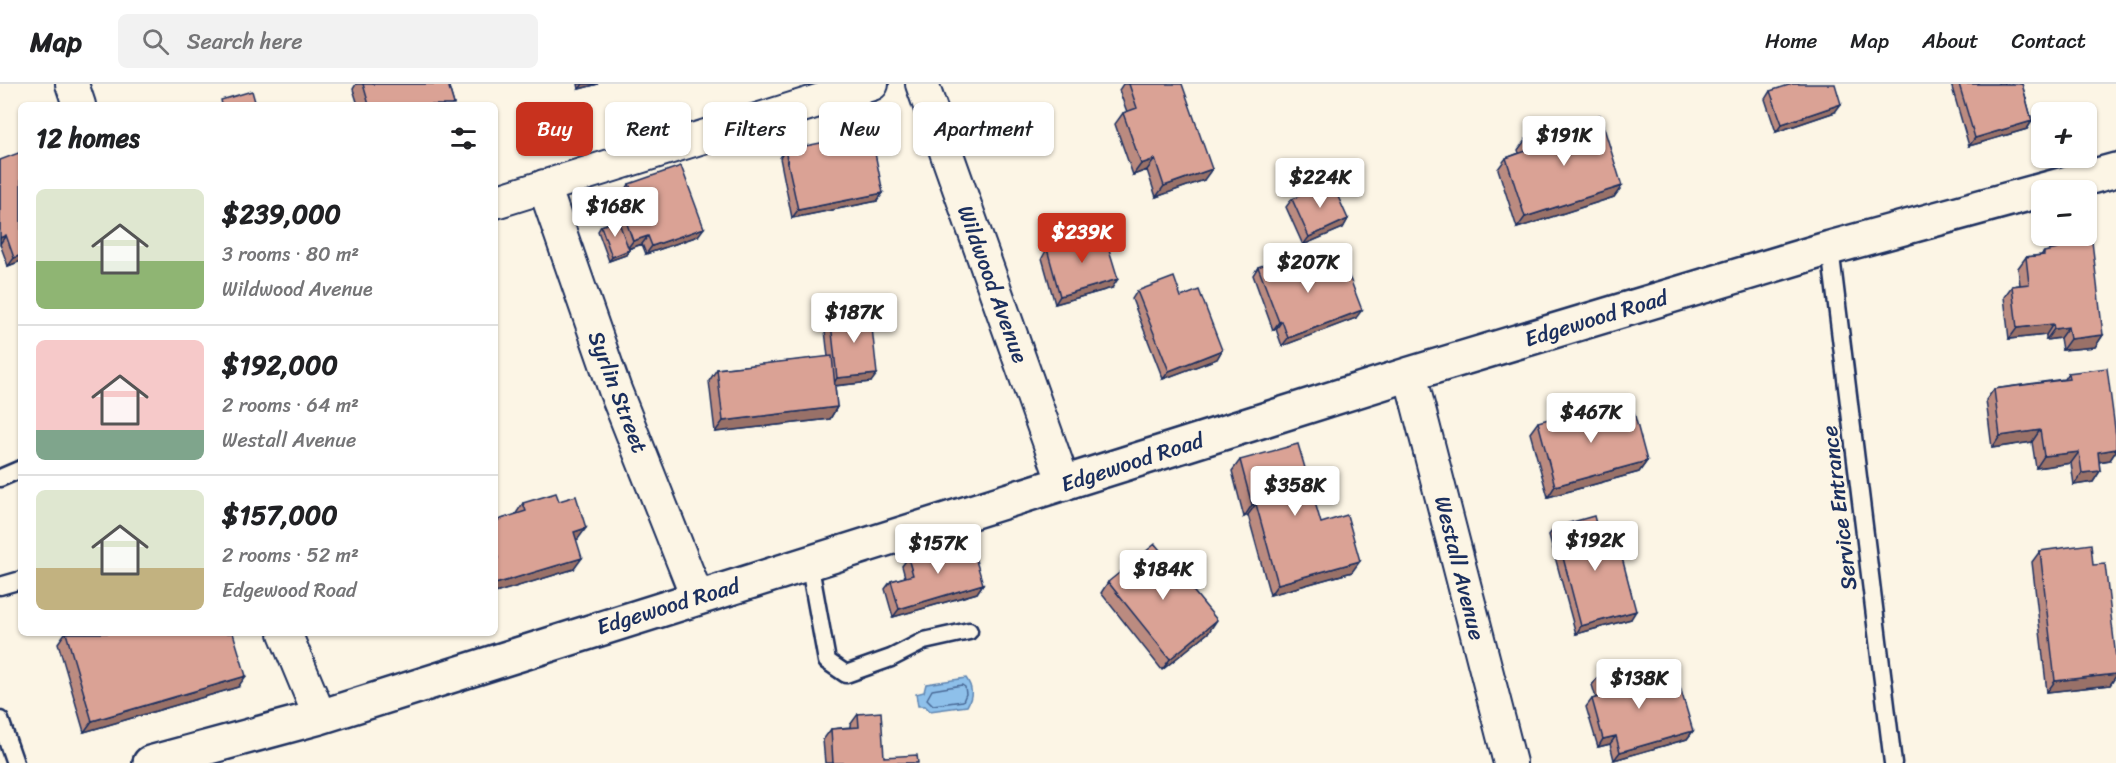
<!DOCTYPE html>
<html lang="en">
<head>
<meta charset="utf-8">
<style>
	:root { --surface:#fff; --page:#f2f2f2; --text:#202124; --muted:#757577; --line:#e0e0e0; --accent:#c8321e }
	body { margin:0; font-family:Sriracha,sans-serif; background:var(--page); color:var(--text); height:100vh; display:flex; flex-direction:column; font-size:22px; white-space:nowrap }
	* { box-sizing:border-box; margin:0 }
	p { font-size:20px; color:var(--muted) }
	.icon { flex:none; width:33px; height:33px; fill:none; stroke:currentColor; stroke-width:2; stroke-linecap:round; stroke-linejoin:round }
	.map { position:relative; flex:1; overflow:hidden }
	.sheet { position:absolute; left:18px; top:18px; width:480px; height:534px; display:flex; flex-direction:column; background:var(--surface); border-radius:9px; box-shadow:0 2px 4px #0004 }
	.sheet>* { flex:none }
	.top-card { position:absolute; left:516px; top:18px; width:570px; height:54px; display:flex; gap:12px }
	.controls { position:absolute; left:2031px; top:18px; display:grid; gap:12px }
	.controls a { display:grid; place-items:center; width:66px; height:66px; border-radius:9px; background:var(--surface); box-shadow:0 2px 4px #0004; font-size:30px }
	.price { position:absolute; translate:-50% -51px; padding:0 14px; border-radius:6px; background:#fff; color:#222; font-size:20px; line-height:39px; filter:drop-shadow(0 2px 3px #0008) }
	.price::after { content:''; position:absolute; left:50%; top:36px; width:18px; height:14px; margin-left:-9px; background:inherit; clip-path:polygon(0 0,100% 0,50% 100%) }
	.price.active { background:var(--accent); color:#fff }
	ul { padding:0; list-style:none }
	li { display:flex; align-items:center; gap:18px; height:150px; padding:0 18px }
	li+li { border-top:2px solid var(--line) }
	li span { display:grid; place-items:center; flex:none; width:168px; height:120px; border-radius:9px; color:#555 }
	li>.icon { margin-inline-start:auto }
	span .icon { width:72px; height:72px; fill:#fffc; stroke-width:1 }
	li b { font-size:26px }
	h2 { display:flex; justify-content:space-between; align-items:center; height:72px; padding:0 18px; font-size:26px }
	.tag { padding:0 21px; border-radius:9px; background:var(--surface); box-shadow:0 2px 4px #0004; font-size:21px; line-height:54px }
	.tag.active { background:var(--accent); color:#fff }
	header { display:flex; align-items:center; gap:36px; box-sizing:border-box; height:84px; padding:0 30px; background:var(--surface); border-bottom:2px solid var(--line) }
	header strong { font-size:28px }
	nav { display:flex; gap:33px; margin-inline-start:auto; font-size:21px }
	.search { width:420px; height:54px; background:var(--page); display:flex; align-items:center; gap:15px; box-sizing:border-box; padding:0 21px; border-radius:9px; color:var(--muted); font-size:22px }
	.map>svg:first-child { display:block }
	.water { fill:#8ec0ea; stroke:#6086b2; stroke-width:1.5 }
	.lines { fill:none; stroke-linecap:round; stroke-linejoin:round }
	.shore { stroke:#496996; stroke-width:1.5 }
	.service-casing { stroke:#1b2f5e; stroke-width:21 }
	.minor-casing { stroke:#1b2f5e; stroke-width:36 }
	.tertiary-casing { stroke:#1b2f5e; stroke-width:38 }
	.service { stroke:#fcf5e5; stroke-width:16 }
	.minor { stroke:#fcf5e5; stroke-width:32 }
	.tertiary { stroke:#fcf5e5; stroke-width:33 }
	.wall { fill:#bb8b80; stroke:#1b2f5e; stroke-width:1.5 }
	.shaded-wall { fill:#997168; stroke:#1b2f5e; stroke-width:1.5 }
	.building { fill:#daa295; stroke:#1b2f5e; stroke-width:1.5 }
	.labels { text-anchor:middle; dominant-baseline:central; stroke-width:5; stroke-linejoin:round; paint-order:stroke }
	.street-label { font-size:22px; fill:#1b2f5e; stroke:#fcf5e5 }
</style>
</head>
<body>
<header>
<strong>Map</strong>
<div class="search"><svg class="icon" aria-label="search" viewBox="0 0 24 24"><circle cx="10" cy="10" r="6"/><path d="M15 15l6 6"/></svg>Search here</div>
<nav><a>Home</a><a>Map</a><a>About</a><a>Contact</a></nav>
</header>
<div class="map">
<svg width="2116" height="679" viewBox="0 0 2116 679">
	<rect width="100%" height="100%" fill="#fcf5e5"/>
	<filter id="ink" filterUnits="userSpaceOnUse"><feTurbulence type="fractalNoise" baseFrequency=".0167" numOctaves="2"/><feDisplacementMap in="SourceGraphic" scale="12" xChannelSelector="R" yChannelSelector="G"/><feConvolveMatrix kernelMatrix="1 2 1 2 8 2 1 2 1" color-interpolation-filters="sRGB"/></filter>
	<g filter="url(#ink)">
		<path class="water" d="M966 594C973 604 973 612 967 622L930 627 925 622H918L916 610 924 608 926 600Z"/>
		<g class="lines">
			<path class="shore" d="M962 601 965 603 966 610 963 617 933 621 927 615 932 606Z"/>
			<g class="service-casing">
				<path id="service" d="M1830 164 1893 679
					M0 394 21 385
					M809 478 827 577 846 590 891 574 924 557 969 547
					M0 502 21 496
					M0 636 15 679"/>
			</g>
			<g class="minor-casing">
				<path id="minor" d="M72 0 79 21
					M922 0 1064 400
					M544 102 615 306 697 513
					M495 118 872 0
					M1410 290 1510 679
					M285 549 320 633"/>
			</g>
			<g class="tertiary-casing">
				<path id="tertiary" d="M150 679 320 633 1410 290 1830 164 2116 86"/>
			</g>
			<use href="#service" class="service"/>
			<use href="#minor" class="minor"/>
			<use href="#tertiary" class="tertiary"/>
		</g>
		<path class="wall" d="M356 0H448L454 20V21H358L353 5Z
			M578 0H598L579 5Z
			M1123 0H1129L1204 96 1156 113 1147 86 1133 91 1115 40 1123 29 1127 28 1119 6Z
			M1951 0H2022L2032 37 2027 45 1969 62Z
			M1770 7 1835 28 1776 48 1765 15Z
			M1526 55 1622 102 1614 113 1517 144 1498 85 1506 74 1519 69 1518 66Z
			M785 66 883 109 877 117 792 134 780 74Z
			M0 76 21 177 8 182 0 160Z
			M629 100 698 152 646 170 642 160 629 165 626 171 609 177 598 147 601 142 617 136 614 128 620 120 627 117 624 109Z
			M1292 115 1348 135 1343 144 1303 161 1286 123Z
			M2057 152 2103 251 2095 263 2062 266 2060 254 2046 256V251L2009 255 2004 213 2012 202 2020 201 2018 184 2026 173 2041 171 2044 168 2049 167V163Z
			M1047 165 1112 204 1055 220 1042 174Z
			M1291 181 1322 188 1356 234 1282 262 1276 245 1273 246 1253 191 1258 183Z
			M1137 207 1181 213 1222 266 1217 275 1163 295 1132 215Z
			M830 230 871 298 835 302 837 323 830 335 715 348 709 297 717 285 828 273 824 238Z
			M2068 289 2116 365V367L2110 376 2099 378 2100 387 2093 398 2074 401 2071 379 2036 384 2032 358 1992 364 1986 316 1994 305 2064 295Z
			M1587 334 1647 377 1639 388 1548 413 1530 349 1538 338Z
			M1240 376 1321 439 1352 488 1270 511 1248 431 1244 433 1232 387Z
			M559 417 578 455 576 456 574 485 495 509V437L515 431 523 419Z
			M1555 443 1599 451 1631 535 1576 550 1549 451Z
			M2040 467 2116 574V592L2110 601 2047 608 2032 478Z
			M908 474 983 500 977 509 893 533 885 505 891 497 905 493 902 482Z
			M1108 498 1209 548 1162 586 1101 509Z
			M65 549H66L238 603 84 648 58 559Z
			M1598 593 1654 610 1693 647 1687 655 1614 676 1610 660 1598 663 1586 623 1592 615 1596 614 1592 601Z
			M858 630 884 673 918 679H825L823 656 831 645 850 643V641Z"/>
		<path class="shaded-wall" d="M583 0H598L579 5Z
			M1841 20 1835 28 1776 48 1782 40Z
			M2032 37 2027 45 1969 62 1975 54Z
			M1155 75 1147 86 1133 91 1141 80Z
			M1212 85 1204 96 1156 113 1164 102Z
			M1622 102 1614 113 1517 144 1525 133Z
			M883 109 877 117 792 134 798 126Z
			M1348 135 1343 144 1303 161 1309 153Z
			M704 144 698 152 646 170 652 162Z
			M6 151 0 160V154Z
			M648 152 642 160 627 165 633 157Z
			M629 166 626 171 609 177 612 173Z
			M21 171V177L8 182 14 174Z
			M1118 195 1112 204 1055 220 1060 212Z
			M1362 226 1356 234 1282 262 1288 254Z
			M1282 237 1276 245 1273 246 1279 238Z
			M2053 240 2046 251 2009 255 2017 244Z
			M2068 243 2060 254 2046 256 2054 245Z
			M2103 251 2095 263 2062 266 2070 255Z
			M1222 266 1217 275 1163 295 1169 287Z
			M877 290 871 298 832 302 837 294Z
			M837 323 830 335 715 348 723 337Z
			M2040 346 2032 358 1992 364 2000 352Z
			M2116 365V367L2110 376 2090 379 2098 368Z
			M2079 368 2071 379 2036 384 2044 372Z
			M1647 377 1639 388 1548 413 1555 402Z
			M2100 387 2093 398 2074 401 2082 389Z
			M1256 420 1248 431 1244 433 1252 421Z
			M586 444 578 455 566 459 574 448Z
			M582 474 574 485 495 509V500Z
			M1360 477 1352 488 1270 511 1278 500Z
			M983 500 977 509 893 533 899 525Z
			M1636 527 1631 535 1576 550 1581 542Z
			M1217 536 1209 548 1162 586 1170 575Z
			M2116 590V592L2110 601 2047 608 2055 597Z
			M246 592 238 603 84 648 92 637Z
			M1693 647 1687 655 1614 676 1620 668Z
			M1616 652 1610 660 1598 663 1603 655Z"/>
		<path class="building" d="M363 0H448L454 20 451 21H369Z
			M1129 0H1182L1212 85 1164 102 1155 75 1141 80 1123 29 1137 24Z
			M1792 0H1835L1841 20 1782 40 1770 7Z
			M1959 0H2022L2032 37 1975 54Z
			M252 7 256 21H222L221 16Z
			M1600 31 1622 102 1525 133 1506 74 1529 66 1526 55Z
			M871 49 883 109 798 126 785 66Z
			M21 68V171L14 174 6 151 0 154V76Z
			M681 82 704 144 652 162 648 152 633 157 620 120 635 114 629 100Z
			M1331 97 1348 135 1309 153 1292 115Z
			M618 136 629 166 612 173 601 142Z
			M1104 149 1118 195 1060 212 1047 165Z
			M2086 149H2091L2103 251 2070 255 2068 243 2054 245 2053 240 2017 244 2012 202 2029 200 2026 173 2044 171V168L2058 165 2057 152H2086Z
			M1288 172 1291 181 1316 172 1322 188 1344 179 1362 226 1288 254 1282 237 1279 238 1258 183Z
			M1174 193 1181 213 1199 206 1222 266 1169 287 1137 207Z
			M870 225 877 290 837 294 830 230Z
			M832 272 837 323 723 337 717 285Z
			M2107 284 2116 352V365L2098 368 2100 387 2082 389 2079 368 2044 372 2040 346 2000 352 1994 305 2069 295 2068 289Z
			M1632 321 1647 377 1555 402 1538 338 1584 325 1587 334Z
			M1298 360 1321 439 1347 431 1360 477 1278 500 1256 420 1252 421 1240 376Z
			M556 409 559 417 576 412 586 444 574 448 582 474 495 500V474H498L495 465V437L526 427 523 419Z
			M1594 432 1599 451 1615 447 1636 527 1581 542 1555 443Z
			M970 456 983 500 899 525 891 497 913 491 908 474Z
			M1155 460 1217 536 1170 575 1108 498Z
			M2091 460 2093 481 2105 480 2116 574V590L2055 597 2040 467Z
			M66 549H233L246 592 92 637Z
			M1645 580 1654 610 1680 603 1693 647 1620 668 1616 652 1603 655 1592 615 1603 612 1598 593Z
			M881 628 884 673 917 671 918 679H833L831 645 859 643 858 630Z"/>
	</g>
	<g class="labels">
		<g class="street-label">
			<text transform="translate(993 200) rotate(70)">Wildwood Avenue</text>
			<text transform="translate(1596 234) rotate(-17)">Edgewood Road</text>
			<text transform="translate(618 308) rotate(69)">Syrlin Street</text>
			<text transform="translate(1132 378) rotate(-18)">Edgewood Road</text>
			<text transform="translate(1839 424) rotate(-97)">Service Entrance</text>
			<text transform="translate(1460 484) rotate(76)">Westall Avenue</text>
			<text transform="translate(668 522) rotate(-17)">Edgewood Road</text>
		</g>
	</g>
</svg>
<div class="controls">
<a>+</a>
<a>−</a>
</div>
<b class="price" style="left:1564px;top:83px">$191K</b>
<b class="price" style="left:1320px;top:125px">$224K</b>
<b class="price" style="left:615px;top:154px">$168K</b>
<b class="price active" style="left:1082px;top:180px">$239K</b>
<b class="price" style="left:1308px;top:210px">$207K</b>
<b class="price" style="left:854px;top:260px">$187K</b>
<b class="price" style="left:1591px;top:360px">$467K</b>
<b class="price" style="left:1295px;top:433px">$358K</b>
<b class="price" style="left:1595px;top:488px">$192K</b>
<b class="price" style="left:938px;top:491px">$157K</b>
<b class="price" style="left:1163px;top:517px">$184K</b>
<b class="price" style="left:1639px;top:626px">$138K</b>
<div class="top-card">
<a class="tag active">Buy</a>
<a class="tag">Rent</a>
<a class="tag">Filters</a>
<a class="tag">New</a>
<a class="tag">Apartment</a>
</div>
<section class="sheet">
<h2>12 homes<svg class="icon" aria-label="filters" viewBox="0 0 24 24"><path d="M4 7h16M4 17h16"/><circle cx="9" cy="7" r="2"/><circle cx="15" cy="17" r="2"/></svg></h2>
<ul>
<li><span style="background:linear-gradient(#dfe7d0 60%,#8fb573 0)"><svg class="icon" aria-label="home" viewBox="0 0 24 24"><path d="M3 11l9-7 9 7M6 9v11h12V9"/></svg></span><div><b>$239,000</b><p>3 rooms · 80 m²</p><p>Wildwood Avenue</p></div></li>
<li><span style="background:linear-gradient(#f6c9c9 75%,#7fa58c 0)"><svg class="icon" aria-label="home" viewBox="0 0 24 24"><path d="M3 11l9-7 9 7M6 9v11h12V9"/></svg></span><div><b>$192,000</b><p>2 rooms · 64 m²</p><p>Westall Avenue</p></div></li>
<li><span style="background:linear-gradient(#dfe7d0 65%,#c2b280 0)"><svg class="icon" aria-label="home" viewBox="0 0 24 24"><path d="M3 11l9-7 9 7M6 9v11h12V9"/></svg></span><div><b>$157,000</b><p>2 rooms · 52 m²</p><p>Edgewood Road</p></div></li>
</ul>
</section>
</div>
</body>
</html>
